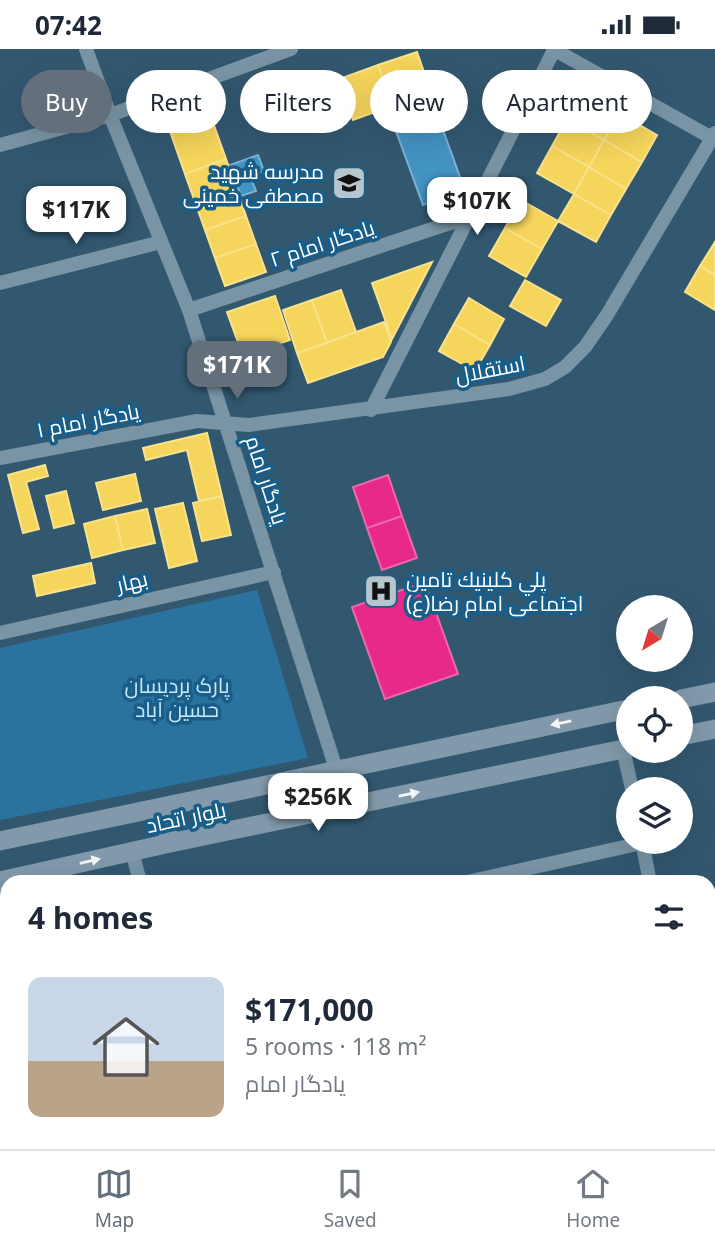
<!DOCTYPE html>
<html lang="en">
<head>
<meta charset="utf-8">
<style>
	:root { --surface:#fff; --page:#f2f2f3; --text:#1f2937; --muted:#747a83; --line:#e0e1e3; --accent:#636f7a }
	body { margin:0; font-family:"Noto Sans",Cairo,sans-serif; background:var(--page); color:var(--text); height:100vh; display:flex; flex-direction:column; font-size:26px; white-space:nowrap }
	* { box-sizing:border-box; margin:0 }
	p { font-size:23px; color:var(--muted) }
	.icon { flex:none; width:38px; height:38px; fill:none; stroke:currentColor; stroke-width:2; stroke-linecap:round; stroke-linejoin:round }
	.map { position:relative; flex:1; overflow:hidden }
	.details { position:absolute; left:0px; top:826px; width:716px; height:275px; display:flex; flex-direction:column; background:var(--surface); border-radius:21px 21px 0 0; box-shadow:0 7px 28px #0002 }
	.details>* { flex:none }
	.hud { position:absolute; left:21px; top:21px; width:674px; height:63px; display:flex; gap:14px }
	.needle { width:46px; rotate:218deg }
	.controls { position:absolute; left:616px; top:546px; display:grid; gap:14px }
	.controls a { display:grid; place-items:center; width:77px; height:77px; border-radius:50%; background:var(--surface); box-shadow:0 7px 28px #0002; font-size:35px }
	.price { position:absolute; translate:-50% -60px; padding:0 16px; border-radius:14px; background:#fff; color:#222; font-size:23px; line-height:46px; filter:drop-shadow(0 2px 4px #0008) }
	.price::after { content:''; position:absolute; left:50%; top:42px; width:21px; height:16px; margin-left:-10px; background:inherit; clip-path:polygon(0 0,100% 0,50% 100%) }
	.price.current { background:var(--accent); color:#fff }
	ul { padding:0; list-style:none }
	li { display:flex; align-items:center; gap:21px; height:175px; padding:0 28px }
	li span { display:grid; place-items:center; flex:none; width:196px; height:140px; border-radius:14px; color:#555 }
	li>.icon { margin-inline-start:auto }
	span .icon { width:84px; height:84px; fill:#fffc; stroke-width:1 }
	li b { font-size:30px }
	h2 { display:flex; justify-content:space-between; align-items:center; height:84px; padding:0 28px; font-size:30px }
	.pill { padding:0 24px; border-radius:32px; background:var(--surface); box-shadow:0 7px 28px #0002; font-size:24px; line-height:63px }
	.pill.current { background:var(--accent); color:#fff }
	.status { display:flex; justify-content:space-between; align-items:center; height:49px; padding:0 35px; background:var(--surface); direction:ltr }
	.status svg { height:19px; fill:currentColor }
	.tabs { display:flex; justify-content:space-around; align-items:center; height:98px; border-top:2px solid var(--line); background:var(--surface); font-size:19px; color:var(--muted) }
	.tabs a { display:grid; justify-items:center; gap:4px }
	.tabs .current { color:var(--accent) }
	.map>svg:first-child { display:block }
	.green { fill:#2a739f }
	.homes { fill:#f6d55c; stroke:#f9e28d; stroke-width:2 }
	.schools { fill:#4393c3; stroke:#7bb3d5; stroke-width:2 }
	.health { fill:#e7298a; stroke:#ee69ad; stroke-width:2 }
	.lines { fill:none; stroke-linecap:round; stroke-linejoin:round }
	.street { stroke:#7994a5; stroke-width:14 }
	.secondary { stroke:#8199aa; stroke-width:19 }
	.oneway { fill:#f2f5f6 }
	.labels { text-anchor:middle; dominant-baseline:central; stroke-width:7; stroke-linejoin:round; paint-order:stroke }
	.poi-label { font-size:21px; fill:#fff; stroke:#195e89; text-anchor:end }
	.street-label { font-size:21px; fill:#fff; stroke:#195e89 }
	.park-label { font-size:21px; fill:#c7e7fa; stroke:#195e89 }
</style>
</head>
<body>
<div class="status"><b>07:42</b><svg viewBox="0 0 49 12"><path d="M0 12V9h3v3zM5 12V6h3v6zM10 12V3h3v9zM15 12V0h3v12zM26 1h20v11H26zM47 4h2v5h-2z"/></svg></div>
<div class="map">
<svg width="715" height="1100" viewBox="0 0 715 1100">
	<rect width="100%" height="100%" fill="#325870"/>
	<path class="green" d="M257 541 308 709 0 771V599Z"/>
	<path class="homes" d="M417 3 431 43 392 57 378 16Z
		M378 16 392 57 353 71 339 30Z
		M582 43 619 64 604 91 567 70Z
		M206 54 226 110 185 125 165 68Z
		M619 64 657 86 642 113 604 91Z
		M567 70 604 91 589 118 552 97Z
		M604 91 642 113 626 140 589 118Z
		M552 97 589 118 574 145 537 124Z
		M226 110 236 138 195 153 185 125Z
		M589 118 626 140 611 166 574 145Z
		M236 138 246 167 205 181 195 153Z
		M574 145 611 166 596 193 558 172Z
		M521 151 558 172 542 200 505 179Z
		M246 167 256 195 215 209 205 181Z
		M505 179 542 200 526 228 489 207Z
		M715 193V226L700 217Z
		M256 195 266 223 225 237 215 209Z
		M432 213 392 290 372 234Z
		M700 217 715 226V261L685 243Z
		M525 231 561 251 546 277 510 257Z
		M341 241 356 283 327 294 312 251Z
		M275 247 290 291 243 307 227 263Z
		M469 249 504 270 490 296 454 275Z
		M312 251 327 294 297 304 283 261Z
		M384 273 391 293 383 308 308 334 297 304Z
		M454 275 490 296 475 322 439 302Z
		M207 384 222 447 199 452 187 401 146 411 143 399Z
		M45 416 48 427 26 433 39 480 23 484 8 426Z
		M135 425 141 452 103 461 96 434Z
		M66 442 74 474 54 479 46 447Z
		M222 447 231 486 202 492 193 454Z
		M183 454 197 512 169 519 155 460Z
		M147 460 155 494 123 501 115 467Z
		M115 467 123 501 92 509 84 475Z
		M91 514 95 534 37 547 33 527Z"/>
	<path class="schools" d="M431 46 438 67 396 82 389 61Z
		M438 67 465 142 423 156 396 82Z
		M258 106 264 122 250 127 256 142 241 147 230 116Z"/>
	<path class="health" d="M388 426 402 467 367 479 353 438Z
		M402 467 417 509 382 521 367 479Z
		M425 533 458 625 385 650 352 558Z"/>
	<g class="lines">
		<path class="street" d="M86 0 110 66 189 261 337 723
			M553 0 712 89
			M0 96 110 66 291 0
			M0 234 161 193
			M189 261 468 168
			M371 361 554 1
			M0 409 197 372 249 376 509 340 545 330 565 318 585 298 607 266 715 84
			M0 584 274 523
			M623 700 632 740
			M642 793 650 833
			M132 802 140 833
			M467 833 642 794
			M709 929H715
			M0 936 7 934
			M709 1078H715
			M133 1094 134 1100
			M294 1094 295 1100
			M454 1094 455 1100
			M611 1094 613 1100
			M703 1094 704 1100"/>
		<path class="secondary" d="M681 650 715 643
			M681 687 715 680
			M163 759 170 794
			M0 792 628 660
			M0 832 170 794 628 699"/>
	</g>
	<defs><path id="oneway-solid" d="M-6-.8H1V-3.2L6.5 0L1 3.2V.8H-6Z" transform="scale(1.75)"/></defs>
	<g class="oneway">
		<use href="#oneway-solid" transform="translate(561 674) rotate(169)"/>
		<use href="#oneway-solid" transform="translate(409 745) rotate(-12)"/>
		<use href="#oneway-solid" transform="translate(90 812) rotate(-13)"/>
	</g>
	<defs>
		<g id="school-square" transform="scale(1.75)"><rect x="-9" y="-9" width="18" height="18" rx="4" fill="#b7c5cd" stroke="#195e89"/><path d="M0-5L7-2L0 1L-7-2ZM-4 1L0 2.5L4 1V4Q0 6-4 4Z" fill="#111"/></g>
		<g id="hospital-square" transform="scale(1.75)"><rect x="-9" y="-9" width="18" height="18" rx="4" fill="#b7c5cd" stroke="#195e89"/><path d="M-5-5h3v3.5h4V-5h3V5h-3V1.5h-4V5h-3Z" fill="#111"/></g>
	</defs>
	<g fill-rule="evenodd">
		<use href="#school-square" x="349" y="134"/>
		<use href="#hospital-square" x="381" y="542"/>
	</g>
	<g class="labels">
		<g class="poi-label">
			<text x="324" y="122">مدرسه شهید<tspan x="324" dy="24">مصطفی خمینی</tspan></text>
			<text x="406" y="530" text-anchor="start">پلي كلينيك تامین<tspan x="406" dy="24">اجتماعی امام رضا(ع)</tspan></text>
		</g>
		<g class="street-label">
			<text transform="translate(322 194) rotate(-18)">یادگار امام ۲</text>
			<text transform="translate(490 320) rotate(-11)">استقلال</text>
			<text transform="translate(88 371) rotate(-11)">یادگار امام ۱</text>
			<text transform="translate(267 431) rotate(72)">یادگار امام</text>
			<text transform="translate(132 532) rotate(-13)">بهار</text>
			<text transform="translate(186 768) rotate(-12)">بلوار اتحاد</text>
		</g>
		<g class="park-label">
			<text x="177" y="636">پارک پردیسان<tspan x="177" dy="24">حسین آباد</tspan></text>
		</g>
	</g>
</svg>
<div class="controls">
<a><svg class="needle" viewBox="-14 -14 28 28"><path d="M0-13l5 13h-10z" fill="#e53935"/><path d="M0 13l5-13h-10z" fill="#747a83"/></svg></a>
<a><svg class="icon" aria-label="locate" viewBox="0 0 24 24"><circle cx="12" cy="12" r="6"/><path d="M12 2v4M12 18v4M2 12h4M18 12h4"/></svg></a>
<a><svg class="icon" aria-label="layers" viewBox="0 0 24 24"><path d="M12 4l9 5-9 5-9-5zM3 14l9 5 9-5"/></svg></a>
</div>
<b class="price" style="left:477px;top:188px">$107K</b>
<b class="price" style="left:76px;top:197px">$117K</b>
<b class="price current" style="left:237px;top:352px">$171K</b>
<b class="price" style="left:318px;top:784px">$256K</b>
<div class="hud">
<a class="pill current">Buy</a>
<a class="pill">Rent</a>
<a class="pill">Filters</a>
<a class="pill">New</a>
<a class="pill">Apartment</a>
</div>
<section class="details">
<h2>4 homes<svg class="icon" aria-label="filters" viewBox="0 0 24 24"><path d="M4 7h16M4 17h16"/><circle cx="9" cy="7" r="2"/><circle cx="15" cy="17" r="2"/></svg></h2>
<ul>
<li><span style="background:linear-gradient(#c9d6e8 60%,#b9a48a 0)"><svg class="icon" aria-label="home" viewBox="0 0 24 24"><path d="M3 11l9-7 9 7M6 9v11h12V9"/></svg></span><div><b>$171,000</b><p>5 rooms · 118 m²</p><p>یادگار امام</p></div></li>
</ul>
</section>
</div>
<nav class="tabs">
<a class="current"><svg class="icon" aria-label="map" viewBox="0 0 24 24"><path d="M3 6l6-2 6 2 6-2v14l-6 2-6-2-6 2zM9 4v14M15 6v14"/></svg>Map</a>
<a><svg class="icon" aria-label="saved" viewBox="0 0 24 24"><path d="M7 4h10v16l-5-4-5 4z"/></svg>Saved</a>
<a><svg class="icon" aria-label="home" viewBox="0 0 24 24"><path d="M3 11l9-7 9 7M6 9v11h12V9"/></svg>Home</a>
</nav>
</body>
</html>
